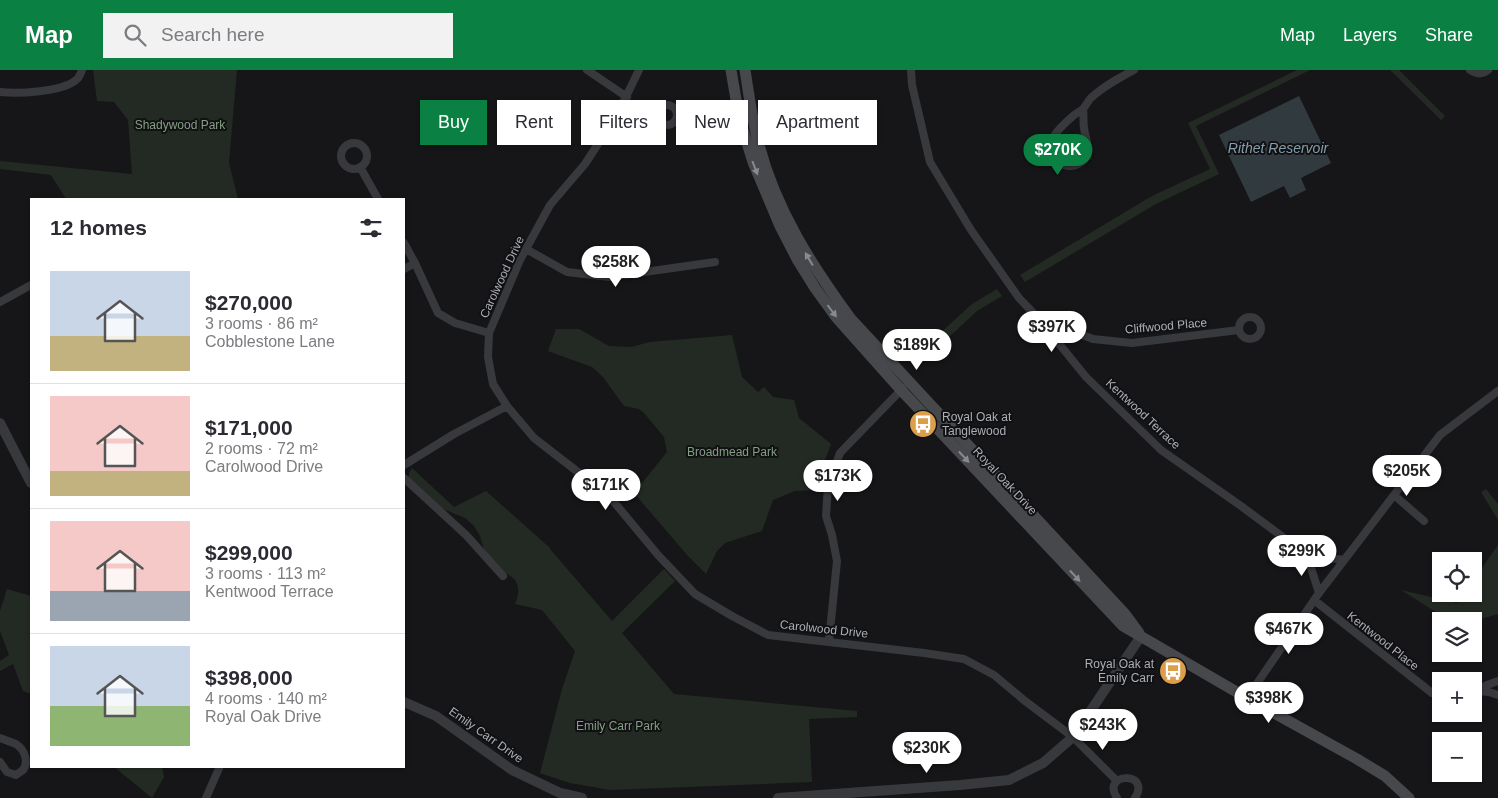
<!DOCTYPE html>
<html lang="en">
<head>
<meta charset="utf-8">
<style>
	:root { --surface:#fff; --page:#f2f2f3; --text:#2b2b33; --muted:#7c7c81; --line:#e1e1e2; --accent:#0b8043 }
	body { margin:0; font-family:Arial,sans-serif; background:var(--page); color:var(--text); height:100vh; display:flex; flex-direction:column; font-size:19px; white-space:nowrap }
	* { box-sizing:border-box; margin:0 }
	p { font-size:16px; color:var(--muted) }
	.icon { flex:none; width:28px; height:28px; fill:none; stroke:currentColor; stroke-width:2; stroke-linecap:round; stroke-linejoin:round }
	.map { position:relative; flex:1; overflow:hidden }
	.details { position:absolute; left:30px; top:128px; width:375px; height:570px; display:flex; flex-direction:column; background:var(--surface); border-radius:0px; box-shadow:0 1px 4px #0004 }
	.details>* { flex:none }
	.hud { position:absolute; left:420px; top:30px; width:475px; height:45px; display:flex; gap:10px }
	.fabs { position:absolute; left:1432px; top:482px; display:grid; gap:10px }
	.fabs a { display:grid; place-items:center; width:50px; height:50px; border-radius:0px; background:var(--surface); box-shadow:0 1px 4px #0004; font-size:25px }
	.price { position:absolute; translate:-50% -42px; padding:0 11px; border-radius:18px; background:#fff; color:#222; font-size:16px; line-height:32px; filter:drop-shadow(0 1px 2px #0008) }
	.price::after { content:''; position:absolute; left:50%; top:30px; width:15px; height:11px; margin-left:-8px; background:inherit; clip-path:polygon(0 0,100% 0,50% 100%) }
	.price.current { background:var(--accent); color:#fff }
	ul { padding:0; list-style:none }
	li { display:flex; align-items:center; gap:15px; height:125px; padding:0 20px }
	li+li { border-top:1px solid var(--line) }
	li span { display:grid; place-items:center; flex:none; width:140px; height:100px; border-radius:0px; color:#555 }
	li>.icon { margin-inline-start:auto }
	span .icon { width:60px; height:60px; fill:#fffc; stroke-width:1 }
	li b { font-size:21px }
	h2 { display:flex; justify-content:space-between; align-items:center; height:60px; padding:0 20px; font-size:21px }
	.tag { padding:0 18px; border-radius:0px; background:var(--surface); box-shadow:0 1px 4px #0004; font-size:18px; line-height:45px }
	.tag.current { background:var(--accent); color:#fff }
	header { display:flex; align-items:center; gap:30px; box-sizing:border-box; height:70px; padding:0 25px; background:var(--accent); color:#fff }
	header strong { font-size:24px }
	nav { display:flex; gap:28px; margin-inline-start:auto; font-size:18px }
	.search { width:350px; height:45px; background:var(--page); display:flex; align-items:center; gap:12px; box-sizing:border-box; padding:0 18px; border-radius:0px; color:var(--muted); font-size:19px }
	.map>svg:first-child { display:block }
	.green { fill:#232a23 }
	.water { fill:#313a3f }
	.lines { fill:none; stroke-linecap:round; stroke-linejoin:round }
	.minor { stroke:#38393c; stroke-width:8 }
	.tertiary { stroke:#38393c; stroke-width:10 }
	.secondary { stroke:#46484c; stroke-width:11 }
	.oneway { fill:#878b91 }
	.labels { text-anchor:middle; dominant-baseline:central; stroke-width:4; stroke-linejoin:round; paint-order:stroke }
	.park-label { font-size:12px; fill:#849f83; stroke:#111113 }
	.street-label { font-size:12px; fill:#aaafb6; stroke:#111113 }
	.poi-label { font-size:12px; fill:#aaafb6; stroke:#111113; text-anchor:start }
	.water-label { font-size:14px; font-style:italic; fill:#859ead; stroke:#111113 }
</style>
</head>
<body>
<header>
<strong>Map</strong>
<div class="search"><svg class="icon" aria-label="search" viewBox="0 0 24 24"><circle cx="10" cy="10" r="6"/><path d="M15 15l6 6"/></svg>Search here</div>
<nav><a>Map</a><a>Layers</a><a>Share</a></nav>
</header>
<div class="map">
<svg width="1498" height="728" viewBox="0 0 1498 728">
	<rect width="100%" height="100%" fill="#161618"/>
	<path class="green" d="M93 0H237L229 93 238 129H66L51 105 0 99V91L132 104 128 50 114 32 97 31Z
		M1297 0H1310L1196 56 1219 104 1156 134 1025 212 1020 205 1152 126 1210 99 1188 53Z
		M1390 0H1399L1445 46 1441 50Z
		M997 219 1002 226 977 241 920 294 914 287 972 234Z
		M556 259H579L609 276 631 277 650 272 732 265 742 307 758 322 764 317 773 327 794 330 799 348 831 374 822 398 818 402 816 420 795 421 773 430 762 461 725 473 717 481 706 504 688 486 634 423 667 382 664 367 644 343 639 339 624 336 603 307 592 297 548 281Z
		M412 398 454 437 486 421 550 478V479L612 551 664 499 675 511 622 563 674 624 857 641V647L809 649 812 712 610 720 570 713 540 703 562 619 575 581 542 540 515 534C521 521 519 507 504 503 498 501 494 502 489 497L480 466 474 456 465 448 434 435 409 408V403Z
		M1486 419 1498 434V450L1481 422Z
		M1498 475V544L1474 551H1450L1401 520 1457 533 1464 524H1474V509Z
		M7 519 31 526V624L23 621 13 594 0 601V591L9 585 0 561V541Z
		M113 696H162L164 707 152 728Z"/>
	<path class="water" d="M1299 26 1331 93 1301 108 1306 120 1290 128 1284 116 1251 132 1219 65Z"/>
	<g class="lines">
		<path class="minor" d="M587 0 627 27
			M639 0 618 43 585 94 550 135 520 190 489 263 488 287 493 314 507 336 534 368 609 426 658 485 695 524 732 546 768 565 924 583 964 589 994 605 1025 631 1073 667 1117 711
			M911 0 912 15 930 92 971 160 1019 228 1039 249 1086 307 1161 380 1241 436 1307 485 1344 490
			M1470 0C1476 4 1482 5 1488 0
			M0 22C18 24 62 22 76 10 79 8 81 3 82 0
			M657 45a10 10 0 1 1 20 0a10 10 0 1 1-20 0Z
			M1083 39C1084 45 1083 52 1084 58 1085 67 1090 76 1087 84 1079 106 1045 95 1051 72 1054 63 1066 52 1073 46 1076 43 1080 42 1083 39 1086 36 1088 30 1092 27 1104 16 1119 8 1134 0
			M618 43 641 52 650 53 658 49
			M341 86a13 13 0 1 1 26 0a13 13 0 1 1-26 0Z
			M360 97 378 129
			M404 173 415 193 438 243 455 253 489 263
			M526 179 567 202 609 207 715 192
			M404 199 415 193
			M0 232 31 215
			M1239 258a11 11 0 1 1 22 0a11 11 0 1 1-22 0Z
			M1040 249 1093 269 1132 273 1239 260
			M404 395 454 364 507 336
			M404 408 466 465 503 506
			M1394 425 1424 451
			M1307 485 1319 523
			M1314 530 1432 623 1441 625
			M829 571 837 491 832 465 826 446 828 415 840 383 903 318
			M1498 611 1487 615 1476 621 1489 622 1498 625
			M1247 628 1319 523 1440 365 1498 321
			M0 668C5 670 11 672 16 674 25 680 29 692 23 700L16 705 7 702 0 692
			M206 728 220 696
			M1117 728C1100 702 1152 701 1135 728"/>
		<path class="tertiary" d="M0 353 31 413
			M404 632 436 646 512 700 560 723 582 728
			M778 728 960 715 1009 710 1043 693 1073 667 1141 566"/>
		<path class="secondary" d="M731 0 739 47 753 92 780 156 797 189 815 218 836 247 901 320 1123 556 1247 628 1357 689 1385 706 1409 728
			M745 0C749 25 752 51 759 75 776 140 812 196 851 249L1125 544 1139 563"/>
	</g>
	<defs><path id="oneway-solid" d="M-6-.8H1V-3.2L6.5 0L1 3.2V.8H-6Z" transform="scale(1.25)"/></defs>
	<g class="oneway">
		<use href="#oneway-solid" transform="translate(755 98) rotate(69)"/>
		<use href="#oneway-solid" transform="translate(809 189) rotate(-121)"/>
		<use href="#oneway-solid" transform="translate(832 241) rotate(53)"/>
		<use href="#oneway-solid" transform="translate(964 387) rotate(47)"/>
		<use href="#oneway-solid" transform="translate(1075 506) rotate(47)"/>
	</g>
	<defs>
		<g id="bus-disc" transform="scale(1.4375)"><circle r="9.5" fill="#db9e4b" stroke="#111113"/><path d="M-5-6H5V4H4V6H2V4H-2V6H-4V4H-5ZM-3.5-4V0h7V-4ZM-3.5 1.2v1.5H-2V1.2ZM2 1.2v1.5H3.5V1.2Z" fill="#fff"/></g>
	</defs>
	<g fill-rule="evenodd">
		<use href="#bus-disc" x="923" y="354"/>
		<use href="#bus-disc" x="1173" y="601"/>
	</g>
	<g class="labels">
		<g class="park-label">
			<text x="180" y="55">Shadywood Park</text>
			<text x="732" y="382">Broadmead Park</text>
			<text x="618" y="656">Emily Carr Park</text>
		</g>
		<g class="street-label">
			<text transform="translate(502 207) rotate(-65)">Carolwood Drive</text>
			<text transform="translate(1166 256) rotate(-5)">Cliffwood Place</text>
			<text transform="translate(1143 344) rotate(43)">Kentwood Terrace</text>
			<text transform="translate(1005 411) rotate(47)">Royal Oak Drive</text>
			<text transform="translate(824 559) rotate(6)">Carolwood Drive</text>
			<text transform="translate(1383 571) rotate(38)">Kentwood Place</text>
			<text transform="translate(486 665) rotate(35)">Emily Carr Drive</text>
		</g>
		<g class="poi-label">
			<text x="942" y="347">Royal Oak at<tspan x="942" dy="14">Tanglewood</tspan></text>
			<text x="1154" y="594" text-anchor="end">Royal Oak at<tspan x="1154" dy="14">Emily Carr</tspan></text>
		</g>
		<g class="water-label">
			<text x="1278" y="78">Rithet Reservoir</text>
		</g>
	</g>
</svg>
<div class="fabs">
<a><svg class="icon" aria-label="locate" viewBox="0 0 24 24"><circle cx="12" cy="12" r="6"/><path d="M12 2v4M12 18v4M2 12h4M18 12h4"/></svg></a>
<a><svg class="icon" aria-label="layers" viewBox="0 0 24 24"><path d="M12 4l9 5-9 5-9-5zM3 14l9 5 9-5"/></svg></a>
<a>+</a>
<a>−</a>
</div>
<b class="price current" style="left:1058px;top:106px">$270K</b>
<b class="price" style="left:616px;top:218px">$258K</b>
<b class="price" style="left:1052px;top:283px">$397K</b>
<b class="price" style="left:917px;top:301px">$189K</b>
<b class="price" style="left:1407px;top:427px">$205K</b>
<b class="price" style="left:838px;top:432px">$173K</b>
<b class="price" style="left:606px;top:441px">$171K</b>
<b class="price" style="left:1302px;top:507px">$299K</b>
<b class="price" style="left:1289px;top:585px">$467K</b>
<b class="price" style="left:1269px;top:654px">$398K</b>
<b class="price" style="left:1103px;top:681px">$243K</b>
<b class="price" style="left:927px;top:704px">$230K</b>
<div class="hud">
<a class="tag current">Buy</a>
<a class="tag">Rent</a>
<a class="tag">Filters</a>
<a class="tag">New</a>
<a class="tag">Apartment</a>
</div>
<section class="details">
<h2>12 homes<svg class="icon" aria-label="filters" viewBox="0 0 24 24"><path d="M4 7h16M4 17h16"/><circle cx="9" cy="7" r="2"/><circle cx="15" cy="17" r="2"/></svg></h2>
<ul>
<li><span style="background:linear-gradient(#c9d6e8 65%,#c2b280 0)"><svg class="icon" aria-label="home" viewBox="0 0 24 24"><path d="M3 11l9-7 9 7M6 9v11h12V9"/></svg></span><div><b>$270,000</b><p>3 rooms · 86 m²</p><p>Cobblestone Lane</p></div></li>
<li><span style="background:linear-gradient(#f6c9c9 75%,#c2b280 0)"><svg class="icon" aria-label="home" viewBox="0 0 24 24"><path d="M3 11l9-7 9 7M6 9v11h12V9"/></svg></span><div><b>$171,000</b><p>2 rooms · 72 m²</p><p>Carolwood Drive</p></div></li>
<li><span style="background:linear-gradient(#f6c9c9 70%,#9aa5b1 0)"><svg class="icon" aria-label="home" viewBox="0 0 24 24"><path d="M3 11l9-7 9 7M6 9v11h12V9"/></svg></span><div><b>$299,000</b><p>3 rooms · 113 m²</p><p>Kentwood Terrace</p></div></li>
<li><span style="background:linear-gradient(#c9d6e8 60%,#8fb573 0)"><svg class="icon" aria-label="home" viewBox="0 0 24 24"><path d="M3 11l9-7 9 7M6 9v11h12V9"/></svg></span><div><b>$398,000</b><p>4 rooms · 140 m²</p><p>Royal Oak Drive</p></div></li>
</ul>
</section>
</div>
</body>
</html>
